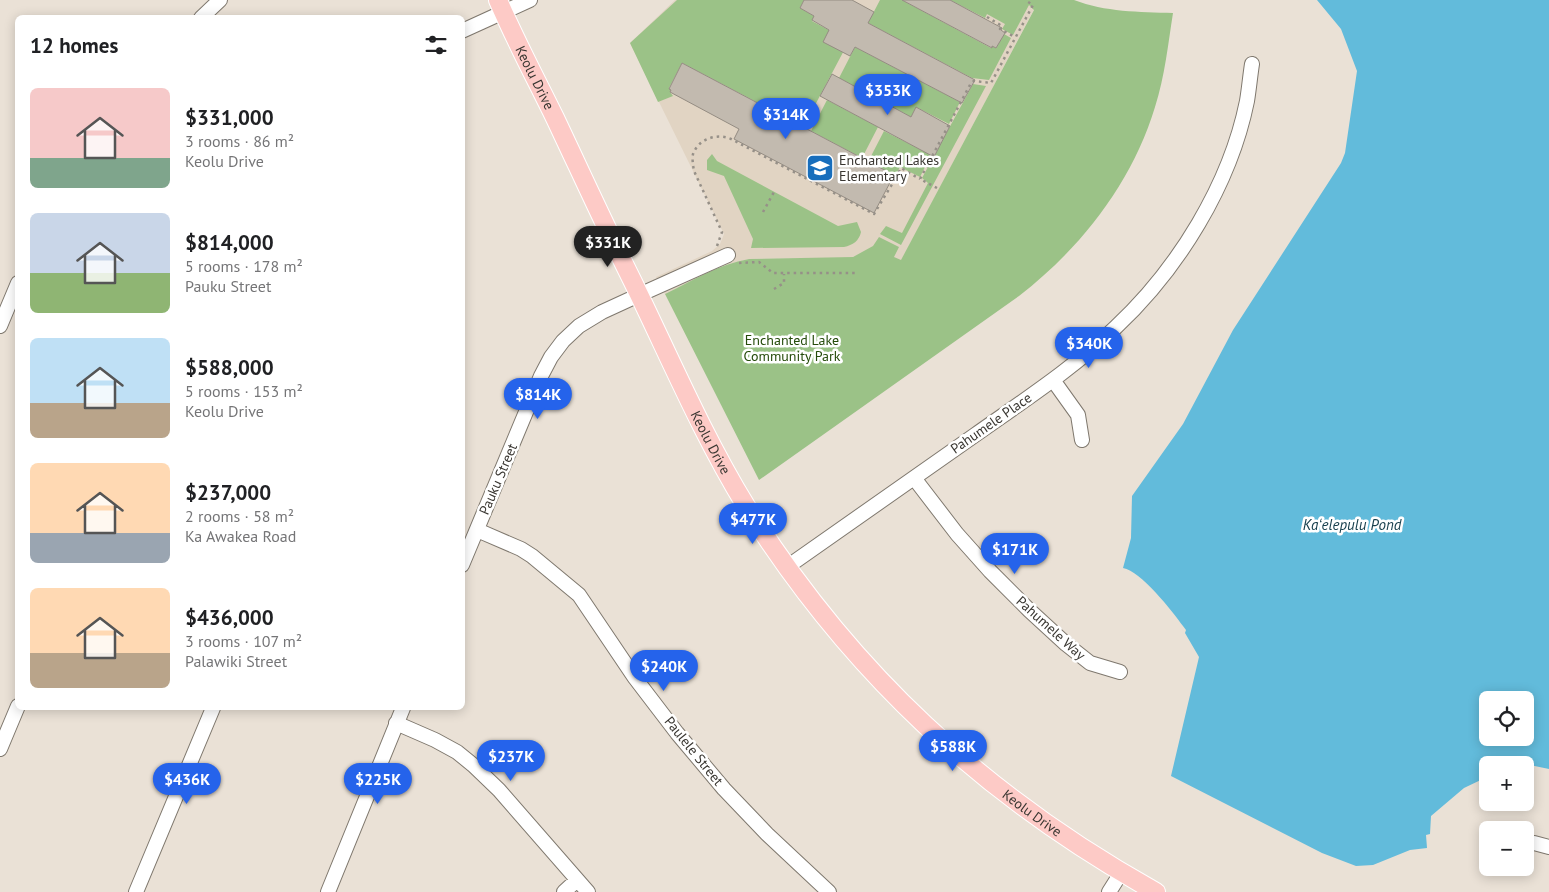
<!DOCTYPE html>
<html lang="en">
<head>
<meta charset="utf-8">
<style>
	:root { --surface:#fff; --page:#f6f6f6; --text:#202124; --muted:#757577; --accent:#2563eb }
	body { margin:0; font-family:"PT Sans",sans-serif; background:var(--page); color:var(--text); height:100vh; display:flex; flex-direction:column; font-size:19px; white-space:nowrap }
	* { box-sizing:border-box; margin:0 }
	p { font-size:16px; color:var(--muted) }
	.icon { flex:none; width:28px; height:28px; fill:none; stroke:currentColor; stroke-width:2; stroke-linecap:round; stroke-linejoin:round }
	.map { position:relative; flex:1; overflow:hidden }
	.details { position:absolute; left:15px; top:15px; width:450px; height:695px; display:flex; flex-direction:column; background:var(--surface); border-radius:8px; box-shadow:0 2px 12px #0003 }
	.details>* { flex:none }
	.fabs { position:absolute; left:1479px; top:691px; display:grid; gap:10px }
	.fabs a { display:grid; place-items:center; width:55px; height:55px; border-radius:8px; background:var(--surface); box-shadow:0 2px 12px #0003; font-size:25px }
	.price { position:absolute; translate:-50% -42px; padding:0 11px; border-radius:18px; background:var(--accent); color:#fff; font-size:16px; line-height:32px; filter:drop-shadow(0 1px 2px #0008) }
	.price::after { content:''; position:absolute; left:50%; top:30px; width:15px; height:11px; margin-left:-8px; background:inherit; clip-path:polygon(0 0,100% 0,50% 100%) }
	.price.on { background:#222; color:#fff }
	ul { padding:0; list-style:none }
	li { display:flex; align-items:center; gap:15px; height:125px; padding:0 15px }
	li span { display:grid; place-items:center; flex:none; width:140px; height:100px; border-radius:8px; color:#555 }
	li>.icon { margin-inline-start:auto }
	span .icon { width:60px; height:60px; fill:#fffc; stroke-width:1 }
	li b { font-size:21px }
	h2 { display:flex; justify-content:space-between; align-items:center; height:60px; padding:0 15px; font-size:21px }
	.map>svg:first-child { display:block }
	.built { fill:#e1d4c3 }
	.green { fill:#9bc287 }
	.water { fill:#62bbdb; fill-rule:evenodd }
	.building { fill:#c2baaf; stroke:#948c82 }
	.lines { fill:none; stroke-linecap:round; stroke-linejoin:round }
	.minor-casing { stroke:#7f786e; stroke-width:16 }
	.major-casing { stroke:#fff; stroke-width:20 }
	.path { stroke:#969088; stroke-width:2.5; stroke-dasharray:2.5 4; stroke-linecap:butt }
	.minor { stroke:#fff; stroke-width:14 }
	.major { stroke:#fdcac6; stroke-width:18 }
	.labels { text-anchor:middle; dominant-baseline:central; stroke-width:5; stroke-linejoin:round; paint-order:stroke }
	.street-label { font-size:14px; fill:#393631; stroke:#fff }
	.poi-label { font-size:14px; fill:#393631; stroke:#fff; text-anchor:start }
	.park-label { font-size:14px; fill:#254b0a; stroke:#fff }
	.water-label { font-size:15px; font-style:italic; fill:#163e4c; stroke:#fff }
</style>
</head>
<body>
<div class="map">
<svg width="1549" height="892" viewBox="0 0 1549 892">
	<rect width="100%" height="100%" fill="#eae1d6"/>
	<path class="built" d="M675 0H1039L901 261 866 251 853 257 845 258 749 259 722 266 665 294 656 277 712 251 720 244 724 234 630 43Z"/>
	<path class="green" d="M677 0H804L800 8 814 16 812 21 849 41 787 158 789 119 682 63 669 88 671 90 670 92 673 96 658 102 630 43Z
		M880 0H902L991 48 992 46 996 48 1004 34 1011 38 989 80 972 78 868 23Z
		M950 0H1074C1105 12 1139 12 1173 13 1168 44 1165 76 1155 107 1132 183 1081 248 1019 296L759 480 665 294C692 281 719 264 749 259L853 257 873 246 879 237 899 247 894 257 901 260 1034 10 1029 5 1013 35 1002 29 1005 24 987 14 985 18Z
		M855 47 960 102 949 124 916 107 911 117 839 78Z
		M973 84 986 86 901 245 880 234 886 226 902 233 928 183 922 178Z
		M827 100 878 127 862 158 811 131Z
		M884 131 931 155 920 177 900 167 895 176 868 162Z
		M712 154 717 161 838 226 857 222 861 232C859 241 853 245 844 247L751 248 753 239 724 176 707 170V160Z"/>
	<path class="water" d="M1317 0H1549V769L1525 764 1488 765 1487 777 1464 788 1431 816 1430 834 1426 835 1427 848 1410 850 1373 865 1356 866 1322 853 1171 776 1199 657 1185 633 1186 630 1183 626C1172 611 1141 571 1123 568L1131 538 1132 496 1183 424 1233 330 1341 163 1345 153 1357 71 1341 29ZM1488 700H1525V738H1488Z"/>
	<path class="building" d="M804 0H852L874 12 868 23 975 80 962 103 855 47 850 56 823 42 829 30 812 20 814 16 800 8Z
		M902 0H950L1002 28 1001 30 1005 33 996 48 992 46V48Z
		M682 63 894 175 874 213 734 139 739 129 670 92 671 90 669 89Z
		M832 74 911 117 916 107 950 126 934 157 820 96Z"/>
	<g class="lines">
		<g class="minor-casing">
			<path id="minor" d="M201 18 220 0
				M462 31 530 0
				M0 326 18 283
				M1053 380 1078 415 1082 440
				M914 478 957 534 990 571 1029 610 1066 644 1090 663 1120 672
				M477 530 521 549 532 556 579 595 635 678 677 733 724 789 767 834 829 892
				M462 565 541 376 551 357 563 341 579 326 602 312 639 295 728 255
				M787 567C850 523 913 479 975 435 1023 401 1074 368 1116 327 1178 269 1230 185 1247 101 1249 89 1250 77 1252 64
				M396 723 435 740 457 752 473 765 499 790 588 892
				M0 749 18 706
				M1525 843H1534L1549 847
				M136 892 213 708
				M328 892 403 708
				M564 892 577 880
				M1109 892 1121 873"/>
		</g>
		<g class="major-casing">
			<g id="major">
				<path id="s1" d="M498 0C515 40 536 79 555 118 581 173 606 228 633 282 670 358 702 434 746 506 850 672 985 797 1156 892"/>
			</g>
		</g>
		<path class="path" d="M987 17 1002 26 1000 29 1015 37
			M891 180 894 181 901 168 920 179
			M937 188 920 179 971 83 974 81 991 83 1033 5 1025 0
			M763 212 774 192
			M717 246 722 232 694 171C693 165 692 159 693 154 699 138 718 133 731 139L874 214 894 181
			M739 263 759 262 773 273H858
			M774 289 784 283V274"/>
		<use href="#minor" class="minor"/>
		<use href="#major" class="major"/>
	</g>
	<defs>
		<g id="school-square" transform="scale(1.4375)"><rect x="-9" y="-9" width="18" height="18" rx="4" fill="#186ebc" stroke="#fff"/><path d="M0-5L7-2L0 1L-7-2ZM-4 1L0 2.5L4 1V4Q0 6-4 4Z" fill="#fff"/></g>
	</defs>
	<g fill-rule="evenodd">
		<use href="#school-square" x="820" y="168"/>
	</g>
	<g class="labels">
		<g class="street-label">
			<text stroke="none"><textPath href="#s1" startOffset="86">Keolu Drive</textPath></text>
			<text transform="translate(991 423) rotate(-35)">Pahumele Place</text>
			<text stroke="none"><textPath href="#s1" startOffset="491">Keolu Drive</textPath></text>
			<text transform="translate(498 479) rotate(-67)">Pauku Street</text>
			<text transform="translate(1051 628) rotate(42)">Pahumele Way</text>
			<text transform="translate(694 751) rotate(51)">Paulele Street</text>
			<text stroke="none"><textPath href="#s1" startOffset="986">Keolu Drive</textPath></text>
		</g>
		<g class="poi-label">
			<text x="839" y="160">Enchanted Lakes<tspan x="839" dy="16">Elementary</tspan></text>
		</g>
		<g class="park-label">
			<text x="792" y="340">Enchanted Lake<tspan x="792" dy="16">Community Park</tspan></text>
		</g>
		<g class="water-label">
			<text x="1352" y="524">Kaʻelepulu Pond</text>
		</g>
	</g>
</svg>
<div class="fabs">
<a><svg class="icon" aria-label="locate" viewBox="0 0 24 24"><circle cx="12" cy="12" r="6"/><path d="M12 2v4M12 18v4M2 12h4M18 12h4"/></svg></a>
<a>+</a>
<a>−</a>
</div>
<b class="price" style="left:888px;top:116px">$353K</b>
<b class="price" style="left:786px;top:140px">$314K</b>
<b class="price on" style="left:608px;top:268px">$331K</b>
<b class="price" style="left:1089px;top:369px">$340K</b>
<b class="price" style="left:538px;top:420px">$814K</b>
<b class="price" style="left:753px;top:545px">$477K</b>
<b class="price" style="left:1015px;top:575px">$171K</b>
<b class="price" style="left:664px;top:692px">$240K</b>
<b class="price" style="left:953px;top:772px">$588K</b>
<b class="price" style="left:511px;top:782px">$237K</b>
<b class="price" style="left:187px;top:805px">$436K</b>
<b class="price" style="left:378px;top:805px">$225K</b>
<section class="details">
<h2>12 homes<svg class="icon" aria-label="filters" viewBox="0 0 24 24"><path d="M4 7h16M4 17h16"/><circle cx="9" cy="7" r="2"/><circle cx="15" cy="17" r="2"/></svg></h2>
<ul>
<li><span style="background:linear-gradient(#f6c9c9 70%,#7fa58c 0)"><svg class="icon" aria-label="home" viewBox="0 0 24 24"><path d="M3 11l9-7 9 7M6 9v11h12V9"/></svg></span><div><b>$331,000</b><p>3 rooms · 86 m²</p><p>Keolu Drive</p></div></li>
<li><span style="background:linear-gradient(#c9d6e8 60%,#8fb573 0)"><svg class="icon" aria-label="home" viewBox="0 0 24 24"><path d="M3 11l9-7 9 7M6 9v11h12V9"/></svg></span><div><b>$814,000</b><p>5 rooms · 178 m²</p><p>Pauku Street</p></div></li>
<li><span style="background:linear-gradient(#bfe0f5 65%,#b9a48a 0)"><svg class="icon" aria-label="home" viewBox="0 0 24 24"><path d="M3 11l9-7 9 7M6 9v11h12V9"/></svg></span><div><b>$588,000</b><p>5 rooms · 153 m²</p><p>Keolu Drive</p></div></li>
<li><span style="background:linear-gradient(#ffd9b3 70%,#9aa5b1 0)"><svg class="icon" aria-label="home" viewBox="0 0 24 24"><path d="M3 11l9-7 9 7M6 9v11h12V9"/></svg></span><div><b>$237,000</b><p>2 rooms · 58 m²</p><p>Ka Awakea Road</p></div></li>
<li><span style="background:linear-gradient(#ffd9b3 65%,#b9a48a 0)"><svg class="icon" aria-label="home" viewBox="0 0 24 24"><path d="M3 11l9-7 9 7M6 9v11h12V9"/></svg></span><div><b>$436,000</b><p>3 rooms · 107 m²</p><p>Palawiki Street</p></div></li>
</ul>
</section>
</div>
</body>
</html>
